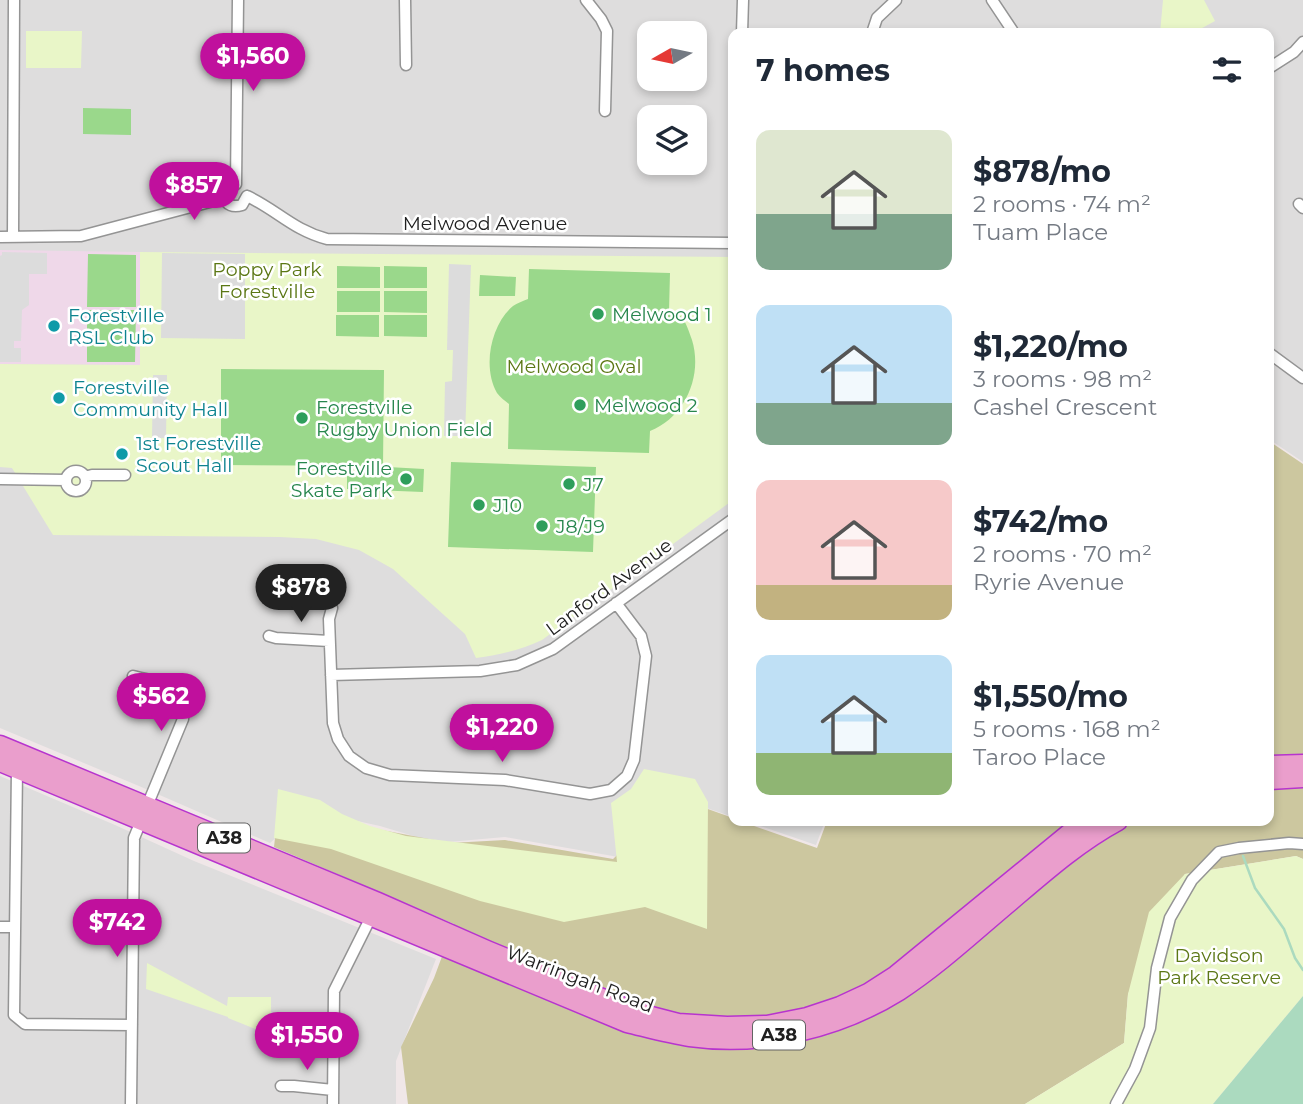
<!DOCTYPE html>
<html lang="en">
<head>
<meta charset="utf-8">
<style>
	:root { --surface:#fff; --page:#f2f2f3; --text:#1f2937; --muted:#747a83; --accent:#c0109d }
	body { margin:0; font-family:Montserrat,sans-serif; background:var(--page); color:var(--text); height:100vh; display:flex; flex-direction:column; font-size:26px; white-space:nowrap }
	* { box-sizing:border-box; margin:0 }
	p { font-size:23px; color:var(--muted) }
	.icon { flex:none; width:38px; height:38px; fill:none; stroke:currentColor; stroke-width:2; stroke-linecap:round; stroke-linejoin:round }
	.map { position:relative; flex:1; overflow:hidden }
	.panel { position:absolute; left:728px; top:28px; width:546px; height:798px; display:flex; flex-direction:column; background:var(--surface); border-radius:14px; box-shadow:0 4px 10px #0003 }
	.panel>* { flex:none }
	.needle { width:46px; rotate:261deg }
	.fabs { position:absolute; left:637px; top:21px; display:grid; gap:14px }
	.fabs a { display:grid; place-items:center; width:70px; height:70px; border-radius:14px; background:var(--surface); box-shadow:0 4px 10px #0003; font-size:35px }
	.price { position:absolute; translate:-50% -60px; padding:0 16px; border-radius:24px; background:var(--accent); color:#fff; font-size:23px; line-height:46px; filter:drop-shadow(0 2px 4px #0008) }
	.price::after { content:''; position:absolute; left:50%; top:42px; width:21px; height:16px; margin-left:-10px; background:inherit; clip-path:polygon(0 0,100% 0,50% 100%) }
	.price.current { background:#222; color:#fff }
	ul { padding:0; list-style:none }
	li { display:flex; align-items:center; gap:21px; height:175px; padding:0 28px }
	li span { display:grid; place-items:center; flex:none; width:196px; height:140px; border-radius:14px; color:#555 }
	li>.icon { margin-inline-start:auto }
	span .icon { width:84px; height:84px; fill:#fffc; stroke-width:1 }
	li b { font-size:30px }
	h2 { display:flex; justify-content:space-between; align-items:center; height:84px; padding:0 28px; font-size:30px }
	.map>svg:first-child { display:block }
	.residential { fill:#dedddd; fill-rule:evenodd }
	.commercial { fill:#efd8e9 }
	.forest { fill:#ccc79f }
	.park { fill:#e9f6c8 }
	.pitch { fill:#9ad88b }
	.parking { fill:#dcdcdc }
	.water { fill:#abdabf }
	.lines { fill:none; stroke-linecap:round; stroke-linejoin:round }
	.stream { stroke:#abdabf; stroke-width:2.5 }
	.minor-casing { stroke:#949494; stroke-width:13 }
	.trunk-casing { stroke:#b734ce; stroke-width:21 }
	.minor { stroke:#fff; stroke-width:10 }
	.trunk { stroke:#ea9ecc; stroke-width:18 }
	.leisure-dot { fill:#2e9e5b; stroke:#fff; stroke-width:2.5 }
	.culture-dot { fill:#0f9aa8; stroke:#fff; stroke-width:2.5 }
	.labels { text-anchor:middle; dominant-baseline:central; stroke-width:5; stroke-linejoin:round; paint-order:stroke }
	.shield { fill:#fff; stroke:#636363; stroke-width:2 }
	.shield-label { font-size:18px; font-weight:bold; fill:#202020 }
	.street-label { font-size:19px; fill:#202020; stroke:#fff }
	.park-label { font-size:19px; fill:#5b7714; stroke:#fff }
	.leisure-label { font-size:19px; fill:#27864d; stroke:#fff; text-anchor:start }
	.culture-label { font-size:19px; fill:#0d838f; stroke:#fff; text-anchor:start }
</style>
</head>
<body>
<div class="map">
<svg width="1303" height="1104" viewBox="0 0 1303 1104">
	<rect width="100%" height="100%" fill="#f0e7e8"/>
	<path class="residential" d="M0 0H1303V462L1269 439V33H733V817L695 804 624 858 505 837 437 843 380 826 307 810 270 843 139 786 0 728ZM649 33H695V79H649ZM649 117H695V163H649Z
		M0 776 115 825 194 861 436 959 396 1061V1104H0Z
		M746 821H825L816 845Z"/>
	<path class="commercial" d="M0 250 140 252V365L0 364Z"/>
	<path class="forest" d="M1269 441 1303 464V859L1296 856 1185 874 1128 994 1124 1043 1025 1104H408L401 1047 434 978 454 924 274 847 280 793 366 827 450 843 505 840 613 859 677 798 733 818V821H740L817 848 827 821H1269Z"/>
	<path class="park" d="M1163 0H1204L1215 21 1193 33H1160Z
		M26 31H82L81 68H26Z
		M140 252 733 257V500L542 640C520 650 500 655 476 658L465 634 393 569 359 550 316 539 280 537 53 535 12 468 0 467V364L140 365Z
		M644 769 695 779 708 802 707 929 645 907 564 922 480 901 331 849 274 838 278 789 320 800 342 814 370 826 406 836 617 862 611 803 631 789Z
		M1296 856 1303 859V996L1213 1104H1025L1124 1043 1128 994 1149 912 1185 874Z
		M147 963 227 1006 228 997H271V1013L322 1033V1056L228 1018V1017L146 989Z"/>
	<path class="pitch" d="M83 108 131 109V135L83 134Z
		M88 254 136 255V307H87Z
		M337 266 380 267V288H337Z
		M384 266 427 267V288H384Z
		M529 269 670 273 669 311C673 313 677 313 679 315 686 320 689 332 692 340 703 376 685 417 650 431L649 453 508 449 509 404C505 401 500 397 497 393 482 367 491 324 513 306 517 303 523 301 528 299Z
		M480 275 516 277 515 296H479Z
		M337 291H380V312H337Z
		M384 291H427V313L384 312Z
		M87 310H136L135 362H87Z
		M336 315H379V337L336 336Z
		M384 315H427V337L384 336Z
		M221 369 384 370 383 466 221 465Z
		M451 462 596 467 593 552 448 547Z
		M388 467 424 469 423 492 347 489V471L388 474Z"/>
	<path class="parking" d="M2 252 47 253V274H29V305L22 310 21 341H14V348H21V362H0V256L2 255Z
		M162 253 245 254V339L161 338Z
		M449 264 471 265 465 436H444L445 382 452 381 453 350H447Z
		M153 375H167L166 438H152Z"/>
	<path class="water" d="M1303 996V1104H1213Z"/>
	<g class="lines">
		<path class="stream" d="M1243 856 1255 888 1284 929 1295 958 1303 970"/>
		<g class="minor-casing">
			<path id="minor" d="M405 0 406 65
				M586 0 601 19 607 31 605 111
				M992 0 1014 33
				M742 33 743 0
				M872 33 877 18 896 0
				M1269 68 1294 52 1303 42
				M236 184 238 0
				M236 184C218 190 223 211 242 205L247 196
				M247 196C277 210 293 230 327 239L733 243
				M1299 204 1303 208
				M0 237 81 236 225 198
				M13 237 14 0
				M1269 353 1303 378
				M66 481a10 10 0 1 1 20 0a10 10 0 1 1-20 0Z
				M85 477 92 475H125
				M0 479 66 480
				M332 608 329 619 333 723 338 739 349 756 366 768 390 775 505 780 590 794 611 790 627 776 634 760 646 656 641 636 616 603
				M269 636 276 638 329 641
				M331 675 480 671 517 665 553 649 733 519
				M133 676C161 683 188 682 183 719L147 806
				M17 769 14 1015 25 1024 132 1025
				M0 927H14
				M281 1086H294L333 1090
				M131 1104 134 838 141 821
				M333 1104 334 991 371 917
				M1116 1104 1135 1069 1150 1028 1157 968 1170 918 1192 880 1219 852 1239 848 1289 843 1303 844"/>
		</g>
		<g class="trunk-casing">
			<path id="trunk" d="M0 745 378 902 487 950 626 1008 651 1016 678 1023 727 1026 767 1025 807 1017 840 1006 868 993 896 975 1072 831 1088 821
				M0 762 627 1023C648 1028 669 1034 690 1037 762 1047 838 1029 899 991 939 965 975 931 1011 901 1045 872 1079 842 1118 821
				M1269 765 1303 764
				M1269 780 1303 778"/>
		</g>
		<use href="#minor" class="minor"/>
		<use href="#trunk" class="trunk"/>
	</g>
	<g class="leisure-dot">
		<circle cx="598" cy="314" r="7"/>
		<circle cx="580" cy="405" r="7"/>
		<circle cx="302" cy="418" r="7"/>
		<circle cx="406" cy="479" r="7"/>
		<circle cx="569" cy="484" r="7"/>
		<circle cx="479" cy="505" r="7"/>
		<circle cx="542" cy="526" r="7"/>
	</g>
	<g class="culture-dot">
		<circle cx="54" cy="326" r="7"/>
		<circle cx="59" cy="398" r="7"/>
		<circle cx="122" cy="454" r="7"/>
	</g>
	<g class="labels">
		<g class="shield">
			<rect x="198" y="823.5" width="52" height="29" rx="5"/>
			<rect x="753" y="1020.5" width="52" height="29" rx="5"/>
		</g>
		<g class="shield-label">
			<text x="224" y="838">A38</text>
			<text x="779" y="1035">A38</text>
		</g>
		<g class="street-label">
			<text x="485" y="223">Melwood Avenue</text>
			<text transform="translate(609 587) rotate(-36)">Lanford Avenue</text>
			<text transform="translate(580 979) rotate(21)">Warringah Road</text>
		</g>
		<g class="park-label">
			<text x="267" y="269">Poppy Park<tspan x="267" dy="22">Forestville</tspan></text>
			<text x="574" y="366">Melwood Oval</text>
			<text x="1219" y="955">Davidson<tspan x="1219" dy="22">Park Reserve</tspan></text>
		</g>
		<g class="leisure-label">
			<text x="612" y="314">Melwood 1</text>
			<text x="594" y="405">Melwood 2</text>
			<text x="316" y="407">Forestville<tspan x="316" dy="22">Rugby Union Field</tspan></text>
			<text x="392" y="468" text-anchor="end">Forestville<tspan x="392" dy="22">Skate Park</tspan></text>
			<text x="583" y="484">J7</text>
			<text x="493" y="505">J10</text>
			<text x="556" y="526">J8/J9</text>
		</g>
		<g class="culture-label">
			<text x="68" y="315">Forestville<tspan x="68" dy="22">RSL Club</tspan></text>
			<text x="73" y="387">Forestville<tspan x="73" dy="22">Community Hall</tspan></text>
			<text x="136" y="443">1st Forestville<tspan x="136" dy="22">Scout Hall</tspan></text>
		</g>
	</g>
</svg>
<div class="fabs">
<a><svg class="needle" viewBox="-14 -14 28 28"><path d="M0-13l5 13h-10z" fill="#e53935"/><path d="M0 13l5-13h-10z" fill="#747a83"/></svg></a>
<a><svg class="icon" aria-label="layers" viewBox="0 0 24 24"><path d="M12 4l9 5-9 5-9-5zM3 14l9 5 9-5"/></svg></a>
</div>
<b class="price" style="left:253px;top:93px">$1,560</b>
<b class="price" style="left:194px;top:222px">$857</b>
<b class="price current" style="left:301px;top:624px">$878</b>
<b class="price" style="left:161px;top:733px">$562</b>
<b class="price" style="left:502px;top:764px">$1,220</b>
<b class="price" style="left:117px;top:959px">$742</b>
<b class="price" style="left:307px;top:1072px">$1,550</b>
<section class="panel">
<h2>7 homes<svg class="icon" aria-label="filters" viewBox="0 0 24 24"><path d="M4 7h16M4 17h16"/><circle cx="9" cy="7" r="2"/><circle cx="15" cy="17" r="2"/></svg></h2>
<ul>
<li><span style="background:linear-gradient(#dfe7d0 60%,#7fa58c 0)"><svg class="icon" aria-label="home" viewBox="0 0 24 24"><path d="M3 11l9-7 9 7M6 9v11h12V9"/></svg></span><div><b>$878/mo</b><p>2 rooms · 74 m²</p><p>Tuam Place</p></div></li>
<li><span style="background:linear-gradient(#bfe0f5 70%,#7fa58c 0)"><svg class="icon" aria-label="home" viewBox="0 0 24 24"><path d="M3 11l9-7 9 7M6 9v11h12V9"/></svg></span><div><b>$1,220/mo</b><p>3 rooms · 98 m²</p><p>Cashel Crescent</p></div></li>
<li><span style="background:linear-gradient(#f6c9c9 75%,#c2b280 0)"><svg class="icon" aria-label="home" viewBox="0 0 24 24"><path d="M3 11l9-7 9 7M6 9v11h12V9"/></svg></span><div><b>$742/mo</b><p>2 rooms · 70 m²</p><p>Ryrie Avenue</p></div></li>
<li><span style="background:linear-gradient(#bfe0f5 70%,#8fb573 0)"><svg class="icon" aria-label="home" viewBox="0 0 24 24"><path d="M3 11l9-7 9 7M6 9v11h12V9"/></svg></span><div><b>$1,550/mo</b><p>5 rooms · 168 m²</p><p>Taroo Place</p></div></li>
</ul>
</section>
</div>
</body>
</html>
